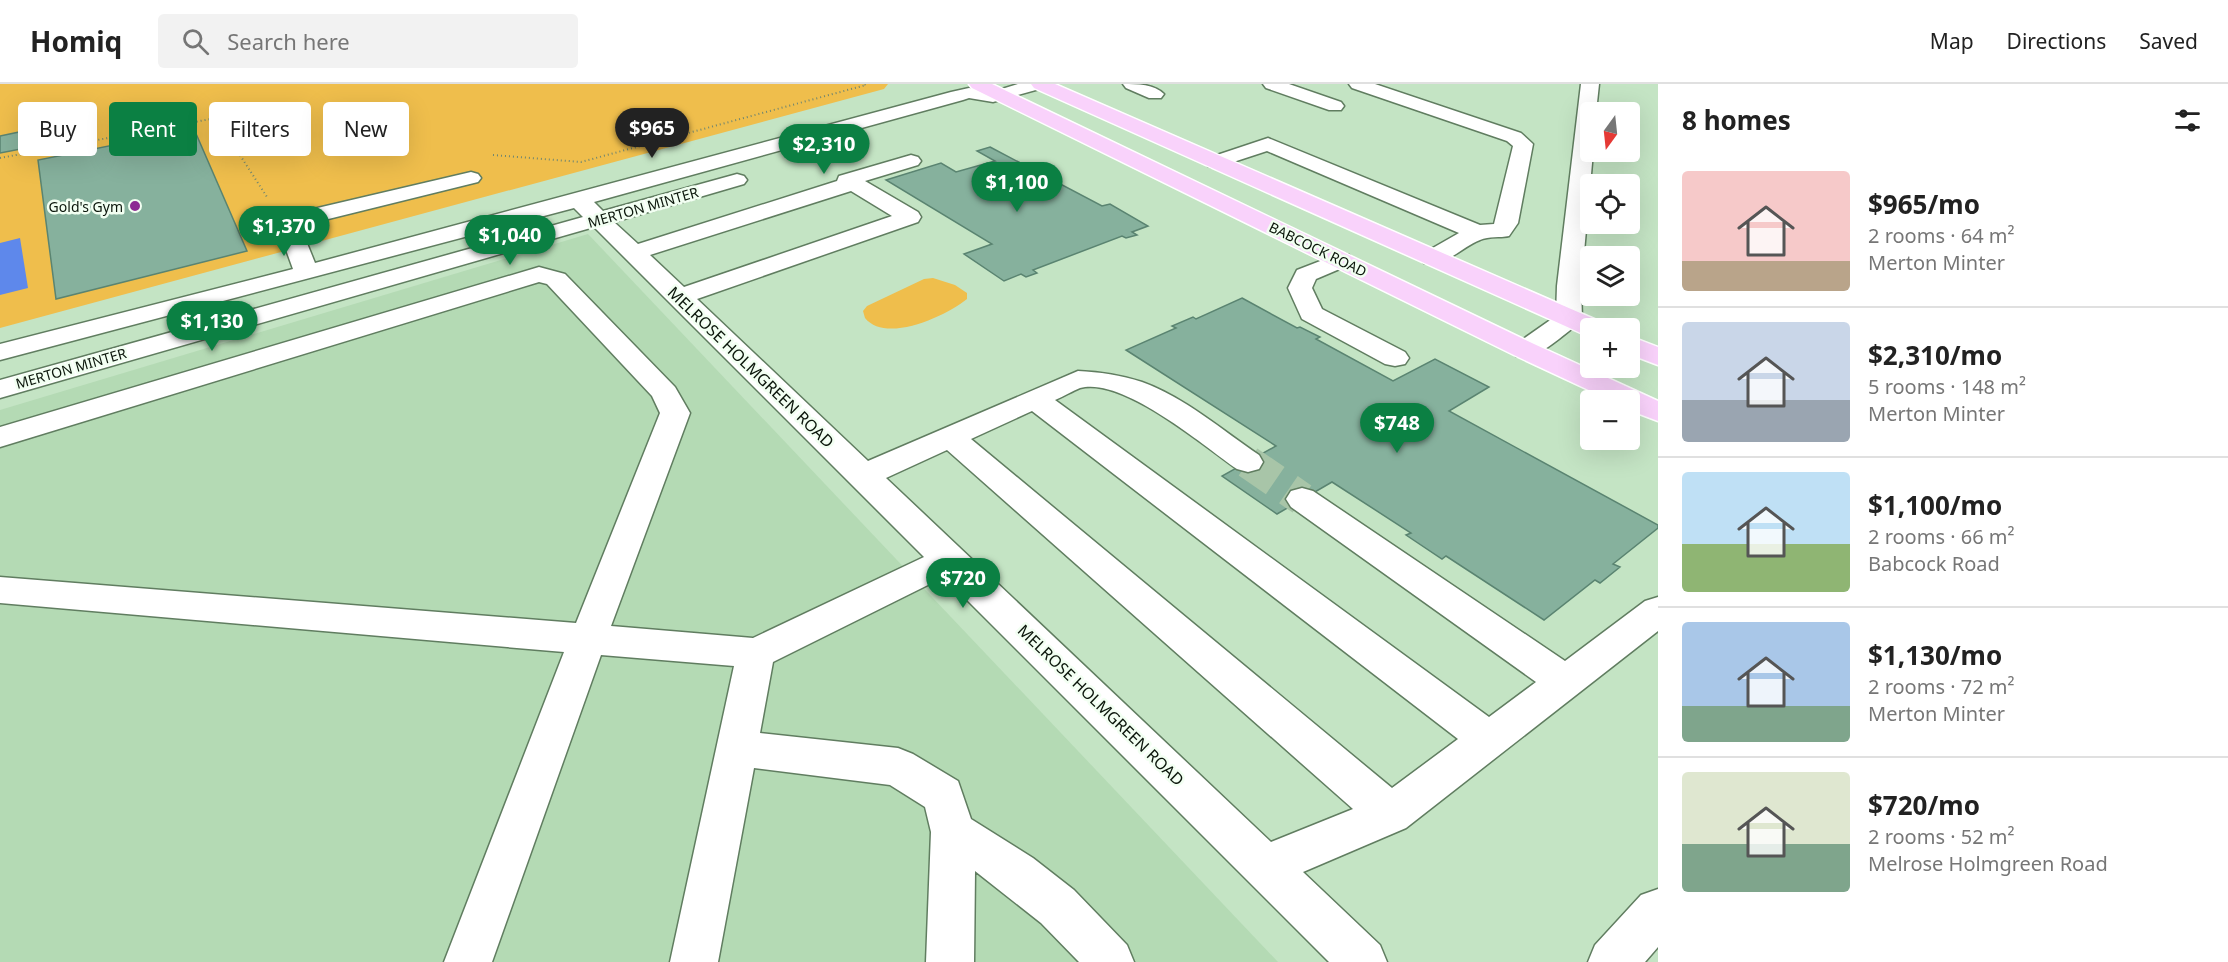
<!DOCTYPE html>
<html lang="en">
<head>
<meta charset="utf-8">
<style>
	:root { --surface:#fff; --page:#f2f2f2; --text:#222; --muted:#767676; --line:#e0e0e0; --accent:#0b8043 }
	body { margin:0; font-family:"Noto Sans",sans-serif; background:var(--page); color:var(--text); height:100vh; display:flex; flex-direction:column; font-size:22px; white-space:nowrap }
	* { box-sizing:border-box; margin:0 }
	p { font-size:20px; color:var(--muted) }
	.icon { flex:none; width:33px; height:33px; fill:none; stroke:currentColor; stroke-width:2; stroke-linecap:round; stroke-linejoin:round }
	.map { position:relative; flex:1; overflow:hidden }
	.drawer { display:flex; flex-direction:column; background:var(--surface); width:570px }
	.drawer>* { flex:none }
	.guide { position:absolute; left:18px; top:18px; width:570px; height:54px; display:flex; gap:12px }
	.needle { width:39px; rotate:195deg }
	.tools { position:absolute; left:1580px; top:18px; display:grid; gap:12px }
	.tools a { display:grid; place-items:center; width:60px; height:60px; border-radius:6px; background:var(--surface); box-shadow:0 6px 24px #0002; font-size:30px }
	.price { position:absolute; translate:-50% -51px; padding:0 14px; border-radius:21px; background:var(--accent); color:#fff; font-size:20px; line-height:39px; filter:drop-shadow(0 2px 3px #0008) }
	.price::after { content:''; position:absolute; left:50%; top:36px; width:18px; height:14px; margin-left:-9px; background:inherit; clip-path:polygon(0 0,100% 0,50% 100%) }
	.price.current { background:#222; color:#fff }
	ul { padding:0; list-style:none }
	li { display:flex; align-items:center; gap:18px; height:150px; padding:0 24px }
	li+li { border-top:2px solid var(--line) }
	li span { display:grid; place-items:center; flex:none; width:168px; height:120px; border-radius:6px; color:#555 }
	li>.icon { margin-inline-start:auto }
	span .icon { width:72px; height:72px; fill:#fffc; stroke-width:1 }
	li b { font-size:26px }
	h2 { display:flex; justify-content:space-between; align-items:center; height:72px; padding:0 24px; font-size:26px }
	.tag { padding:0 21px; border-radius:6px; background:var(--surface); box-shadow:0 6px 24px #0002; font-size:21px; line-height:54px }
	.tag.current { background:var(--accent); color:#fff }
	header { display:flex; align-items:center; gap:36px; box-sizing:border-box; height:84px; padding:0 30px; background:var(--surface); border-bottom:2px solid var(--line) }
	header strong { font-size:28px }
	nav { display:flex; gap:33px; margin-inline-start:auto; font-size:21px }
	.search { width:420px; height:54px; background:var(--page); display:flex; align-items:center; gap:15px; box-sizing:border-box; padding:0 21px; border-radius:6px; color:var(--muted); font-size:22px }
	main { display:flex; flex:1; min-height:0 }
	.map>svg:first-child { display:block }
	.built { fill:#b4dab4 }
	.green { fill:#efbe4c }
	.water { fill:#5e88eb }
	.building { fill:#86b19d; stroke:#5a8471; stroke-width:1.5 }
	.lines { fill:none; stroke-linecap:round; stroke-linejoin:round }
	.minor-tunnel { stroke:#a8c5a8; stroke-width:33; stroke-dasharray:33 16; stroke-linecap:butt }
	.minor-casing { stroke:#607d60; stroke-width:3 }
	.major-casing { stroke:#fff; stroke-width:3 }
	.path { stroke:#708670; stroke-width:2; stroke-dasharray:1 3; stroke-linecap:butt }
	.minor { fill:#fff; fill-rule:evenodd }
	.major { fill:#f9d2fb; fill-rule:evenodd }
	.poi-dot { fill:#8c2a93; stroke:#f2fff2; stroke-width:2 }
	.labels { text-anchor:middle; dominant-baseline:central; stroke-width:5; stroke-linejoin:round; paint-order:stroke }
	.far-poi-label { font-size:14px; fill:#0b160b; stroke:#f2fff2; text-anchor:end }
	.far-street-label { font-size:14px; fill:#0b160b; stroke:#f2fff2 }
	.street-label { font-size:16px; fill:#0b160b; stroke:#f2fff2 }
</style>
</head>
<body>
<header>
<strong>Homiq</strong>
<div class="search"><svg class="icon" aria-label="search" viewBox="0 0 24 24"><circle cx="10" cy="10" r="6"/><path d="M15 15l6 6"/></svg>Search here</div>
<nav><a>Map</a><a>Directions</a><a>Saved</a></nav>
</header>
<main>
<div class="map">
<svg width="1658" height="878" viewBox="0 0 1658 878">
	<rect width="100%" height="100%" fill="#c4e4c4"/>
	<path class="built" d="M588 150 1278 878H0V326Z"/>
	<path class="green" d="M0 0H888L884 5 0 244Z
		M933 194 955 201 967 209V215C946 232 886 260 865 234L863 227 867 222 924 195Z"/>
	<path class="water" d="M20 154 28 204 0 211V159Z"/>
	<path class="building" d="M43 43 47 60 0 69V52Z
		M194 45 247 167 56 215 38 76Z
		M990 63 1102 122 1110 120 1148 142 1132 148 1137 151 1126 154 1122 152 1033 186 1037 189 1026 193 1021 190 1004 197 964 170 992 160 886 96 941 79 956 88 995 77 977 67Z
		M1242 214 1297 244 1300 243 1320 253 1316 255 1393 297 1435 275 1489 303 1449 327 1658 441V444L1613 480 1620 483 1600 499 1595 496 1544 536 1446 472 1442 475 1406 451 1411 449 1332 398 1277 430 1222 392 1276 362 1126 266 1176 244 1172 242 1193 233 1196 235Z"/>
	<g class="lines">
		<path class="minor-tunnel" d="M1248 378 1302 415"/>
		<g class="minor-casing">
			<path id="minor" d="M1018 0H1046L1043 4 993 18 969 14 963 16 594 118 603 127 737 90 744 92 747 96 744 100 614 138 638 160 837 97 839 92 911 71 918 73 921 77 918 81 865 97 918 128 921 133 918 138 697 215 868 377 1078 287C1099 288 1121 291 1142 298 1184 313 1222 346 1259 371L1263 378 1259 385 1248 388 1237 385C1204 362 1122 292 1080 304 1072 307 1063 313 1055 316L1489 633 1536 598 1291 423 1286 415 1291 407 1302 404 1313 407 1565 577 1645 517 1658 513V547L1406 744 1303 788 1380 861 1387 878H1329L944 493 773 578 760 649 898 664 913 670 958 697 971 735 1033 774 1074 806 1127 861 1134 878H1079L1041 839 975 787 974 878H926L931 748 925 723 890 701 754 684 718 878H670L734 582 601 571 492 878H444L564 568 0 519V493L576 539 660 329 652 312 547 200 539 198 0 363V343L539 183 565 190 675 303 690 329 611 542 753 554 924 473 594 143 0 314V296L583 133 574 124 0 276V260L293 185 276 138 279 133 471 88 478 90 481 94 478 98 300 142 315 179 951 8 969 4 992 8ZM851 107 892 132 684 203 650 171ZM1032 327 1458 655 1392 704 971 355ZM947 366 1353 725 1271 758 886 394Z
				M1123 0C1138 0 1154 0 1164 10L1161 14H1149L1126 4Z
				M1263 0H1289L1341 18 1344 22 1341 26H1329L1266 4Z
				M1349 0H1375L1521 49 1533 60 1518 139 1509 152C1500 154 1489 152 1480 156 1461 163 1445 184 1424 179L1420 174 1424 169 1459 149 1267 67 1215 84 1208 82 1205 78 1208 74 1268 54 1480 141 1494 140 1513 62 1507 57 1352 4Z
				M1581 0H1599L1596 28H1590V68H1593L1581 202 1582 235 1578 240C1560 253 1538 277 1516 272L1512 266 1516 260 1556 232 1557 202Z
				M1341 169 1349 171 1353 176 1349 181 1316 195 1312 204 1322 225 1405 268 1409 274 1405 280 1395 282 1385 280 1302 235 1288 204 1297 186Z
				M1658 805V863L1645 878H1588L1595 861 1641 811Z"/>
		</g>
		<g class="major-casing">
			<path id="major" d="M969 0H992L1534 260 1658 317V337L1629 326V316H1610L1516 272 972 4Z
				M1031 0H1055L1601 238 1605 244H1590V251L1583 250 1034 4Z
				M1629 252 1658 263V281L1629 270Z"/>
		</g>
		<path class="path" d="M493 71 581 78 866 1 864 0
			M0 74 216 34 267 113"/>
		<use href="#minor" class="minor"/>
		<use href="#major" class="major"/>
	</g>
	<circle class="poi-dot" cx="135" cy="122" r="6"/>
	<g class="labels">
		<g class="far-poi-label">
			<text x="123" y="122">Gold's Gym</text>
		</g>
		<g class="far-street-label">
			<text transform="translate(643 123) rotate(-16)">MERTON MINTER</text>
			<text transform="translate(1318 165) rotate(26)">BABCOCK ROAD</text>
			<text transform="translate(71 284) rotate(-16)">MERTON MINTER</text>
		</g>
		<g class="street-label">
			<text transform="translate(751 283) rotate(44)">MELROSE HOLMGREEN ROAD</text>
			<text transform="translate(1101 621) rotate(44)">MELROSE HOLMGREEN ROAD</text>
		</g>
	</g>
</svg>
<div class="tools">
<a><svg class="needle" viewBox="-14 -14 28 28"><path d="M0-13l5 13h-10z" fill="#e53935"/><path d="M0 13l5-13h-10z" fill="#767676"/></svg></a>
<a><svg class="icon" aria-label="locate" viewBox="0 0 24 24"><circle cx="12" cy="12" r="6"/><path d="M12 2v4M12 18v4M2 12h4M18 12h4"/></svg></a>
<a><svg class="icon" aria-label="layers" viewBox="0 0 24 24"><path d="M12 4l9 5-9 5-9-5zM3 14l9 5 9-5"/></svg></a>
<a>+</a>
<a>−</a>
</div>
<b class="price current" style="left:652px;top:75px">$965</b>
<b class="price" style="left:824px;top:91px">$2,310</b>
<b class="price" style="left:1017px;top:129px">$1,100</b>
<b class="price" style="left:284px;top:173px">$1,370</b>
<b class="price" style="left:510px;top:182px">$1,040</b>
<b class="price" style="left:212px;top:268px">$1,130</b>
<b class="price" style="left:1397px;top:370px">$748</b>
<b class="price" style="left:963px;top:525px">$720</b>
<div class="guide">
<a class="tag">Buy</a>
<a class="tag current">Rent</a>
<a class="tag">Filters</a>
<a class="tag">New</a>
</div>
</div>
<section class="drawer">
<h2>8 homes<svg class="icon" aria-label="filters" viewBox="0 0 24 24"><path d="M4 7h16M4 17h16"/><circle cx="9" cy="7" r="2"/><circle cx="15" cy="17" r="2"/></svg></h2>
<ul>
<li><span style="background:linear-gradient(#f6c9c9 75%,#b9a48a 0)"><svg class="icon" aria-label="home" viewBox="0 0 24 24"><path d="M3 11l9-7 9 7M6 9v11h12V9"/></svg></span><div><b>$965/mo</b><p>2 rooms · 64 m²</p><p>Merton Minter</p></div></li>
<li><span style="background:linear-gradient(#c9d6e8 65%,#9aa5b1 0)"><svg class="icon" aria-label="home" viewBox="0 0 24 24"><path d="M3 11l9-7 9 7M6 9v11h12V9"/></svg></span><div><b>$2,310/mo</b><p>5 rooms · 148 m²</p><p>Merton Minter</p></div></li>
<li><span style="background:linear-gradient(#bfe0f5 60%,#8fb573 0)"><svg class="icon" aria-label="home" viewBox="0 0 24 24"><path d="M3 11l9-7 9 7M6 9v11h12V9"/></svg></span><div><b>$1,100/mo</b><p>2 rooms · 66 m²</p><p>Babcock Road</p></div></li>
<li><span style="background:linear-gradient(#a9c7e8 70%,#7fa58c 0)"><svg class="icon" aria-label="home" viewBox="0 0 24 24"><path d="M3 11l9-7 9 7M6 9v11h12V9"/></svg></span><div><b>$1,130/mo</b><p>2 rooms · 72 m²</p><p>Merton Minter</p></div></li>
<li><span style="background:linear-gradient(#dfe7d0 60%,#7fa58c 0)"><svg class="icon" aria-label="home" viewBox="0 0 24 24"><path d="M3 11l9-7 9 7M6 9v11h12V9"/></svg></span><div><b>$720/mo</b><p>2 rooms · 52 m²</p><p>Melrose Holmgreen Road</p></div></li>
</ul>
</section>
</main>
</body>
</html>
